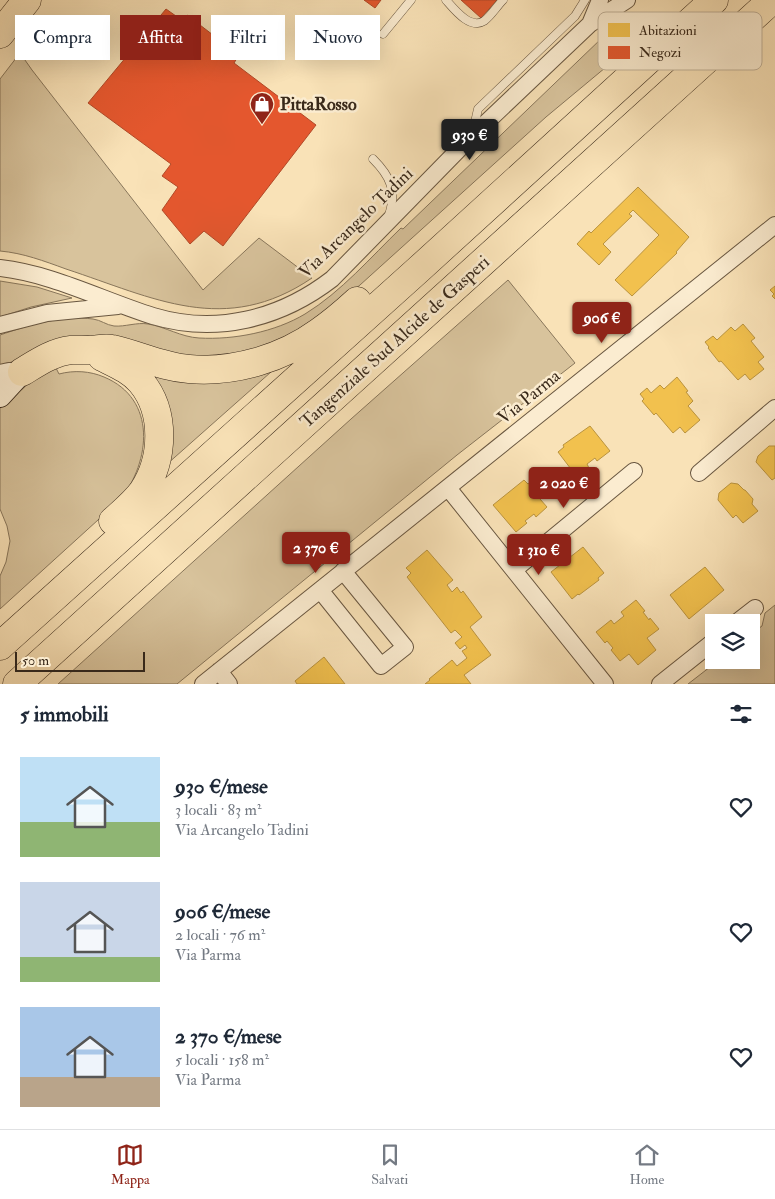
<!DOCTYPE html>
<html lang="it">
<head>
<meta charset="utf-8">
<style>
	:root { --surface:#fff; --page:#f6f6f7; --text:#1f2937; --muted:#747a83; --line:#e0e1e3; --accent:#8f2418 }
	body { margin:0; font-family:"IM FELL Double Pica",serif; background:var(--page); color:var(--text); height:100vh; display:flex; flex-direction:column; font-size:19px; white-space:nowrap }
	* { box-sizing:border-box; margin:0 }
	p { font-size:16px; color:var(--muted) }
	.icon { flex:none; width:28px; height:28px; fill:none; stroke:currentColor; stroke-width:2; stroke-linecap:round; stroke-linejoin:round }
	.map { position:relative; height:684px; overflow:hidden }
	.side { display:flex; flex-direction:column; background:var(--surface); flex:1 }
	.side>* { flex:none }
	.top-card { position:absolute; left:15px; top:15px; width:500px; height:45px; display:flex; gap:10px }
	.controls { position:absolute; left:705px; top:614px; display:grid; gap:10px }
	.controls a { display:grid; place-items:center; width:55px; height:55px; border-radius:0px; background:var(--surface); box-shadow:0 5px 20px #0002; font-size:25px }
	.scale { position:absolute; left:15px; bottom:12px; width:130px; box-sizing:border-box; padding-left:5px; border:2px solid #39291a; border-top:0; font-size:14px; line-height:18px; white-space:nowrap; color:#39291a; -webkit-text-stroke:4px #fbecd0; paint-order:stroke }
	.price { position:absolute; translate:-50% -42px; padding:0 11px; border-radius:5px; background:var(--accent); color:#fff; font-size:16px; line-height:32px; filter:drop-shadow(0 1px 2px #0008) }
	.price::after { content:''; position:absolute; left:50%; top:30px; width:15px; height:11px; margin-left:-8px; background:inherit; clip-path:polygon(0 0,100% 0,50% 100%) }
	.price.active { background:#222; color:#fff }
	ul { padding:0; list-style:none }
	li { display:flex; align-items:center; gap:15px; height:125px; padding:0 20px }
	li span { display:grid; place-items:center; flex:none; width:140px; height:100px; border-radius:0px; color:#555 }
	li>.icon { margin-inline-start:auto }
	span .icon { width:60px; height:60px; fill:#fffc; stroke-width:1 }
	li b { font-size:21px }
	h2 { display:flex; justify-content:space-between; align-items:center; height:60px; padding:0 20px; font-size:21px }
	.pill { padding:0 18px; border-radius:0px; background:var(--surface); box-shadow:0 5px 20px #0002; font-size:18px; line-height:45px }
	.pill.active { background:var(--accent); color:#fff }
	.tabs { display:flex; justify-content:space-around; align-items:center; height:70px; border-top:1px solid var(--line); background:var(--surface); font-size:14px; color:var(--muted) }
	.tabs a { display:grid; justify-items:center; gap:2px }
	.tabs .active { color:var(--accent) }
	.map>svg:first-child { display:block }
	.green { fill:#d8c39c; stroke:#88765b }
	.homes { fill:#f2c14e; stroke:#ba933e }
	.shops { fill:#e4572e; stroke:#b14928 }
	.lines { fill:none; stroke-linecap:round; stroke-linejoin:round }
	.service-casing { stroke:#695741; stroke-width:9 }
	.minor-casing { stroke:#695741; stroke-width:18 }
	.secondary-casing { stroke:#39291a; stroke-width:24 }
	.trunk-casing { stroke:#39291a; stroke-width:29 }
	.motorway-casing { stroke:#39291a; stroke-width:29 }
	.service { stroke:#fbecd0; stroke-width:8 }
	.minor { stroke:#fbecd0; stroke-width:16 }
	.secondary { stroke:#fbecd0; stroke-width:22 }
	.trunk { stroke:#f9e2b7; stroke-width:28 }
	.motorway { stroke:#f9e2b7; stroke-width:28 }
	.labels { text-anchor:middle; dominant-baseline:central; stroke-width:5; stroke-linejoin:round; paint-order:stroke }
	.poi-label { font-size:18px; font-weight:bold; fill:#39291a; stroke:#fbecd0; text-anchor:start }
	.street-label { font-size:18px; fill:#39291a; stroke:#fbecd0 }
	.key { fill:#fbecd0; stroke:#c1b299; stroke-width:1 }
	.key-label { font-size:14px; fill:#39291a }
</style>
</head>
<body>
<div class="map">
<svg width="775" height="684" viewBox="0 0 775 684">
	<rect width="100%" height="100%" fill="#f9e2b7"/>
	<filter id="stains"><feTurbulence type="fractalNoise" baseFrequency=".004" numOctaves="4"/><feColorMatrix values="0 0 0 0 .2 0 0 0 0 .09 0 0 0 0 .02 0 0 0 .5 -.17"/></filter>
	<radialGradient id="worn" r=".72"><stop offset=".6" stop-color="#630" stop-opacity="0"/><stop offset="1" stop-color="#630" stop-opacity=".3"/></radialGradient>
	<path class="green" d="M627 27 637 29 629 37 635 43 546 117 360 285 332 308 291 335 258 348 206 361 88 336 75 337 20 360 0 365V335C29 325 62 315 93 319 101 320 106 325 114 326 125 327 137 322 148 324 166 327 181 337 199 338 234 340 275 332 305 314 341 292 371 257 401 228L403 229 603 37 611 31Z
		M20 53 32 70 203 290 259 238 312 278C225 337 154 298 66 269 44 261 23 253 0 251V79Z
		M508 280 575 363 457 455 177 684H58L351 419Z
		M0 281 37 287 72 298 31 307 0 317Z
		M56 368 59 374C74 370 90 371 104 377 157 399 151 461 120 500L0 609V576L6 562 10 541 7 526 0 509V408L34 379Z
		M271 372 166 465 148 373 250 377Z
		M775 605V684H688L719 660H751V634L762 626 765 613Z"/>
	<path class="homes" d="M638 187 689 237 676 252 677 253 632 296 615 280 659 235 633 210 629 214 632 216 603 244 611 252 599 265 577 244 589 231 591 233Z
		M775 286V299L772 296 774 294 770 290Z
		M743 324 755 338 751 341 764 357 758 362 764 369 750 380 745 374 738 380 721 361 719 362 708 348 709 347 705 342 713 336 717 340 731 327 735 331Z
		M677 377 688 391 686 392 693 401 688 406 700 420 685 433 680 427 673 433 656 413 654 415 642 401 644 399 640 394 647 388 651 393 660 385 664 389Z
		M590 426 610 451 597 461 595 458 587 464 589 468 577 477 558 452 564 447 563 445Z
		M769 446H775V478L772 480 756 462 758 456Z
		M536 478 547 494 540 499 547 507 536 517 534 514 525 521 527 523 516 532 493 505 524 480 528 484Z
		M731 483 738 484 744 490H745L753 499 752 504 758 511 743 523 736 515 733 518 718 500 719 493Z
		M583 547 604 573 598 578 599 580 579 595 578 594 572 599 551 572Z
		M427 550 453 580 447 585 452 592 457 587 461 593 463 591 482 617 470 627 491 655 464 675 471 684H425L430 680 429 679 452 660 457 666 467 658 462 651 467 648 465 645 460 649 455 643 462 637 455 630 451 633 407 577 411 573 406 568Z
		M705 567 724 590 689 619 670 595Z
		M636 600 645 611 643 612 649 620 650 618 659 629 647 638 656 650 638 665 629 654 620 661 611 650 613 648 607 641 605 643 596 632 611 620 614 624 624 616 621 612Z
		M324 657 345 684H297L295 681Z"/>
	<path class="shops" d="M364 0H381L375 8Z
		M461 0H497L481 18Z
		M166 9 183 21 187 15 239 55 234 63 316 125 223 246 204 231 190 244 162 210 178 187 162 176 171 164 88 103Z"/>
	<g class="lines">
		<g class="service-casing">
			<path id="service" d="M446 0C454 9 470 30 484 21 491 16 497 6 503 0
				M383 34 411 0
				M473 131 478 109 575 16 585 0
				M373 159C390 176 397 190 389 215"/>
		</g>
		<g class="minor-casing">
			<path id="minor" d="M590 24 600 0
				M0 268C53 274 102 300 153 316 216 335 280 319 332 279L472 136 590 24 627 0
				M0 325 47 313 118 306
				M0 373 9 371 22 372
				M699 473 775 408
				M448 488 605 684
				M514 570 634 471
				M320 590 381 666 405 647 343 571
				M737 622 755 608
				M219 671 229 684
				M203 684 775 225
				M660 684 714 641"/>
		</g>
		<g class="secondary-casing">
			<path id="secondary" d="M0 396 22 372"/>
		</g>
		<g class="trunk-casing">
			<path id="trunk" d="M102 357C116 364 131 370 141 382 166 412 164 459 143 491 135 502 123 512 113 521
				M22 372C37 363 53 352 71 350 77 350 83 350 90 350 98 350 104 347 112 349 139 355 162 367 189 369 234 373 283 358 319 332 332 323 345 312 357 301
				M0 646 419 269 714 0
				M17 684 772 0"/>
		</g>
		<g class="motorway-casing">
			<path id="motorway" d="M0 34 27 0"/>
		</g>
		<use href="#service" class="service"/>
		<use href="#minor" class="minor"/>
		<use href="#secondary" class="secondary"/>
		<use href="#trunk" class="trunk"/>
		<use href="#motorway" class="motorway"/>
	</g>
	<defs>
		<g id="shop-pin" transform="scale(1.25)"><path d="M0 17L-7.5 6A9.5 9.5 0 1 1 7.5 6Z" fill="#8f2418" stroke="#fbecd0"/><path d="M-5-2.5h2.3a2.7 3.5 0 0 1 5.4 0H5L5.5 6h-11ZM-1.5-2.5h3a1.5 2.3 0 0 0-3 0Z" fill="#fff"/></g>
	</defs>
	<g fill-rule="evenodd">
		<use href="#shop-pin" x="262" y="104"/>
	</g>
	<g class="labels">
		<g class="poi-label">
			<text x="280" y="104">PittaRosso</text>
		</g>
		<g class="street-label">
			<text transform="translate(356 223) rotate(-44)">Via Arcangelo Tadini</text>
			<text transform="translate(395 342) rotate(-42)">Tangenziale Sud Alcide de Gasperi</text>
			<text transform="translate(529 397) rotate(-39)">Via Parma</text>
		</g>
	</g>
	<rect x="598" y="12" width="164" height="58" rx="8" class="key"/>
	<rect x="608" y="23" width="22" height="14" fill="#f2c14e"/>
	<rect x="608" y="46" width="22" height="13" fill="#e4572e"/>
	<g class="key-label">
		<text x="639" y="35">Abitazioni</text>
		<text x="639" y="57">Negozi</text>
	</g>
	<rect width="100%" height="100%" filter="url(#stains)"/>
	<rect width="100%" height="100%" fill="url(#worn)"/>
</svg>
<div class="controls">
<a><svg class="icon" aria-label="layers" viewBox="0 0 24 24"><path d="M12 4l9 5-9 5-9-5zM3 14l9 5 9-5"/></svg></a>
</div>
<div class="scale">50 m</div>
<b class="price active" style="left:470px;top:161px">930 €</b>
<b class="price" style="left:602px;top:344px">906 €</b>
<b class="price" style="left:564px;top:509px">2 020 €</b>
<b class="price" style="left:316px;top:574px">2 370 €</b>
<b class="price" style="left:539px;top:576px">1 310 €</b>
<div class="top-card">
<a class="pill">Compra</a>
<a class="pill active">Affitta</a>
<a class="pill">Filtri</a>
<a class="pill">Nuovo</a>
</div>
</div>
<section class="side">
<h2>5 immobili<svg class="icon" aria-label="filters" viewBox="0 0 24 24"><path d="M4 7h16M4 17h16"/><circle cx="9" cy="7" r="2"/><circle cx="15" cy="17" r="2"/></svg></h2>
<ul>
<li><span style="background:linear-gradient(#bfe0f5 65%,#8fb573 0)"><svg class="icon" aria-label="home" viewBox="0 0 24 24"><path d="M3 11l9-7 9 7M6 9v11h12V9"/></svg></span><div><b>930 €/mese</b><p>3 locali · 83 m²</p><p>Via Arcangelo Tadini</p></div><svg class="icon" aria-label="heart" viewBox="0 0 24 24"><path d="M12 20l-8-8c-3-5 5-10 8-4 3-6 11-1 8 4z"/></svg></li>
<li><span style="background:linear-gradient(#c9d6e8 75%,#8fb573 0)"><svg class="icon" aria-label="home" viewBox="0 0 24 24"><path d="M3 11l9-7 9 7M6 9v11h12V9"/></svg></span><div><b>906 €/mese</b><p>2 locali · 76 m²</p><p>Via Parma</p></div><svg class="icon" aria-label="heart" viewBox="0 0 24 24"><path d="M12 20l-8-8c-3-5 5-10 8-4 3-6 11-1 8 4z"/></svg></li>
<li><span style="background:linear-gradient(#a9c7e8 70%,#b9a48a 0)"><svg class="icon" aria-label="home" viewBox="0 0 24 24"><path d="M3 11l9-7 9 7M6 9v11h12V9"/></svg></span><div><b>2 370 €/mese</b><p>5 locali · 158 m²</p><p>Via Parma</p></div><svg class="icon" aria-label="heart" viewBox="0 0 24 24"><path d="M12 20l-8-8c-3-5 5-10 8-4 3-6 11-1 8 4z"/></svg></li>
</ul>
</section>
<nav class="tabs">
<a class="active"><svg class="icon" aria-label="map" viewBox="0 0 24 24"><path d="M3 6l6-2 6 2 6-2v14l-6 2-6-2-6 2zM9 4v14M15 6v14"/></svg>Mappa</a>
<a><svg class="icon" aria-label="saved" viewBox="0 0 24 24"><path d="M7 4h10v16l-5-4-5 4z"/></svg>Salvati</a>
<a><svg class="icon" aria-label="home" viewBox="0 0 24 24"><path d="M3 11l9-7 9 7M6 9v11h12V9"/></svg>Home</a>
</nav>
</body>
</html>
